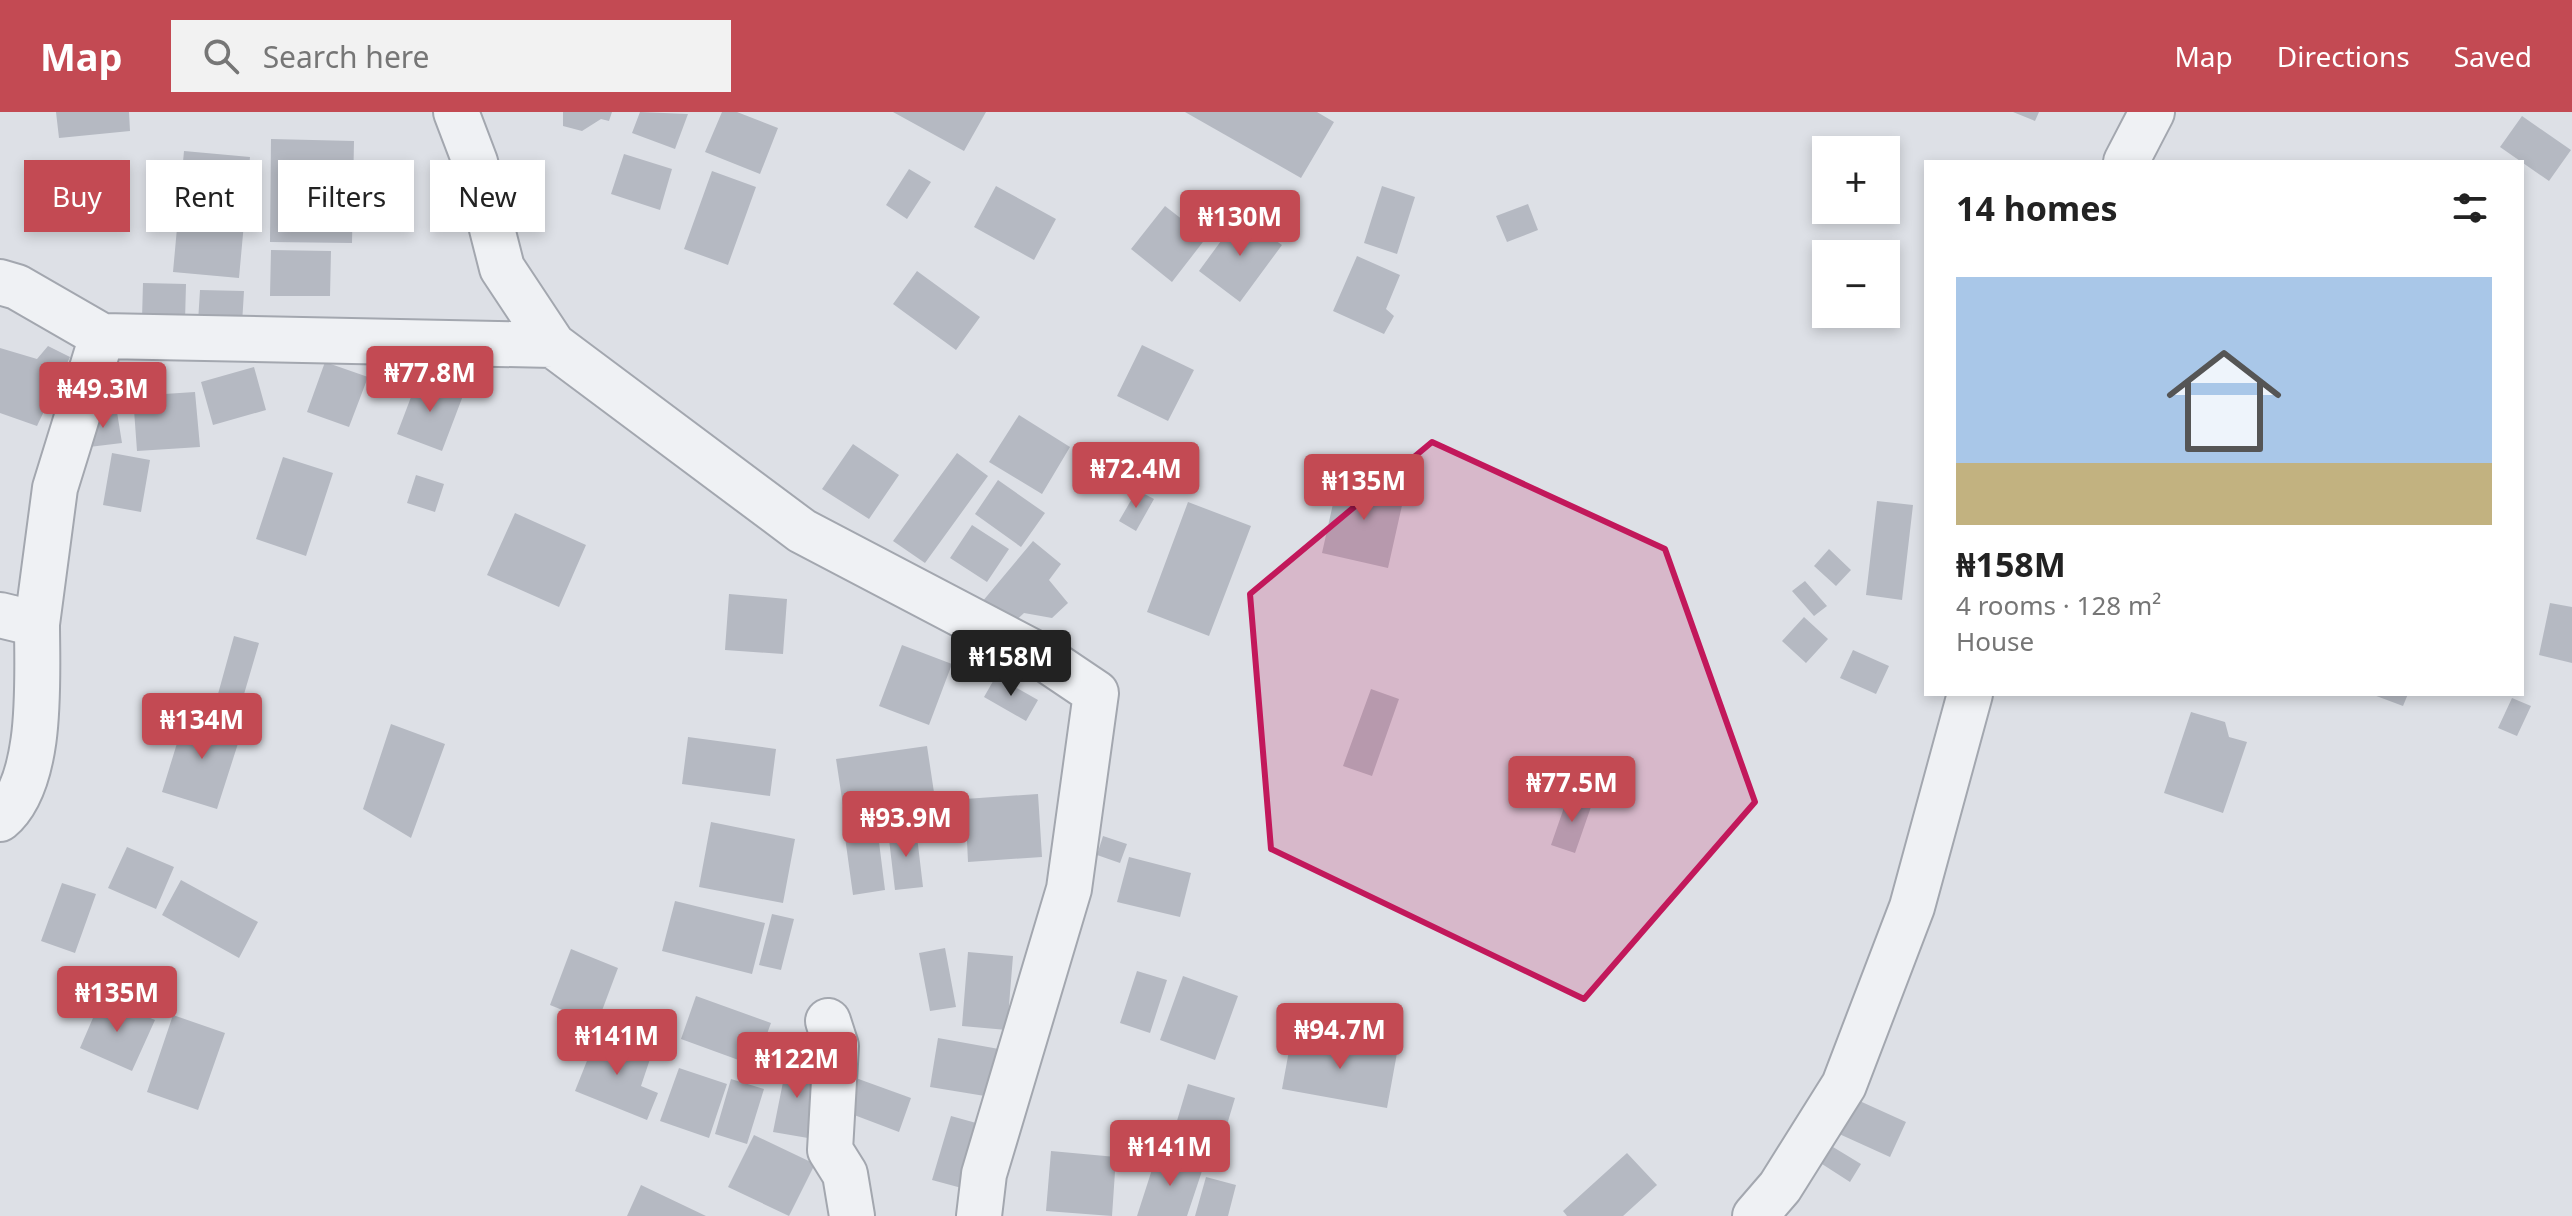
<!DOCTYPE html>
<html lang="en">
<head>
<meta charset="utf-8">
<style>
	:root { --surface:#fff; --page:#f2f2f2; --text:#222; --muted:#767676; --line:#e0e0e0; --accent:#c34a53 }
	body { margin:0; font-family:"Noto Sans",sans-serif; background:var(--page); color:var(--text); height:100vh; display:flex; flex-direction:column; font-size:30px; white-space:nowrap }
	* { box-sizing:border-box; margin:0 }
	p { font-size:26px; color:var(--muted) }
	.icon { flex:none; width:44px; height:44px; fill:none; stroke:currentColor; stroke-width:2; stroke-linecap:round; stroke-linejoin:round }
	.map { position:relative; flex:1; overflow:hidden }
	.details { position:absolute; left:1924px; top:48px; width:600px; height:536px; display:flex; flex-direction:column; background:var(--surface); border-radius:0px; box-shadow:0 4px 12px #0003 }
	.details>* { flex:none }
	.banner { position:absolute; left:24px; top:48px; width:760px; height:72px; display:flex; gap:16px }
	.fabs { position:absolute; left:1812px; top:24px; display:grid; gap:16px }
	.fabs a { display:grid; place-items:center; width:88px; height:88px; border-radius:0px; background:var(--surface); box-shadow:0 4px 12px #0003; font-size:40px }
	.price { position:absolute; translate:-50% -68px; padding:0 18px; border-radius:8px; background:var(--accent); color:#fff; font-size:26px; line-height:52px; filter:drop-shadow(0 2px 4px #0008) }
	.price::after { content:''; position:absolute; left:50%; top:48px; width:24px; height:18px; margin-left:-12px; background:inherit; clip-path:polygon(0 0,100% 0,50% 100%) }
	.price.active { background:#222; color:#fff }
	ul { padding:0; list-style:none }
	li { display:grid; align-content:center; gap:16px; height:424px; padding:0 32px }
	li+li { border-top:2px solid var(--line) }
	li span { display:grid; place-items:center; height:248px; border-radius:0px; color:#555 }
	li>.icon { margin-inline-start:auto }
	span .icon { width:144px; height:144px; fill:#fffc; stroke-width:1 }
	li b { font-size:34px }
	h2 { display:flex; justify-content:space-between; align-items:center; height:96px; padding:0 32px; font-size:34px }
	.chip { padding:0 28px; border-radius:0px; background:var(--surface); box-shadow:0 4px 12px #0003; font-size:28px; line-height:72px }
	.chip.active { background:var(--accent); color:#fff }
	header { display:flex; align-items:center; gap:48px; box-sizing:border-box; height:112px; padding:0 40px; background:var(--accent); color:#fff }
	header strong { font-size:38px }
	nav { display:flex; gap:44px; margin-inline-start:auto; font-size:28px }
	.search { width:560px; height:72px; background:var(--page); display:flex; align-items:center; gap:20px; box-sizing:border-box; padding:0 28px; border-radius:0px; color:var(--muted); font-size:30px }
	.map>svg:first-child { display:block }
	.building { fill:#b5b9c2 }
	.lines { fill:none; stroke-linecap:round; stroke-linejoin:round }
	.minor-casing { stroke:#a3a7af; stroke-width:48 }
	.minor { stroke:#eff1f4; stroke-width:44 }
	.marked { fill:#c2185b; fill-opacity:0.2; stroke:#c2185b; stroke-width:6; stroke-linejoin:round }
</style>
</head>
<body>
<header>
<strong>Map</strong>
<div class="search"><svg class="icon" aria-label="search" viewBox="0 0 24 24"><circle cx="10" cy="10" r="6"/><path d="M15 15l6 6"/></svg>Search here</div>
<nav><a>Map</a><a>Directions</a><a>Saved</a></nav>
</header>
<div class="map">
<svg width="2572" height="1104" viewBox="0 0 2572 1104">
	<rect width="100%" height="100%" fill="#dde0e6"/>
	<path class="building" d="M56 0H129L130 19 59 26Z
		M563 0H612L609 9 601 7 582 19 563 14Z
		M640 0 688 2 675 37 632 21Z
		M722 0H737L778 16 760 62 705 40Z
		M893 0H986L964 39Z
		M1185 0H1317L1334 10 1301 66Z
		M2013 0H2039L2035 9Z
		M2522 4 2571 38 2549 69 2500 35Z
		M271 27 354 29 352 131 270 130Z
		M184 39 250 45 239 166 173 160Z
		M624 42 672 57 660 98 611 82Z
		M909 57 931 70 907 107 886 93Z
		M712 59 756 75 728 153 684 137Z
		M996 74 1056 107 1034 148 974 115Z
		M1382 74 1415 85 1397 142 1364 131Z
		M1528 92 1538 118 1507 130 1496 104Z
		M1165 94 1206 126 1172 170 1131 137Z
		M1240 103 1282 133 1240 190 1199 159Z
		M271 138 331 139 330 184H270Z
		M1357 144 1400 163 1386 197 1394 204 1384 222 1333 199Z
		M917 159 980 205 956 238 893 192Z
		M143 171 186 172 185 209 142 207Z
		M200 178 244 179 242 212 198 210Z
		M1142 233 1194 258 1168 309 1117 284Z
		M48 234 70 245 37 314 0 301V236L37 247Z
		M325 250 368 265 349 315 307 300Z
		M254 255 266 298 213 313 201 270Z
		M419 264 464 281 442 339 397 322Z
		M195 280 200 335 137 339 133 284Z
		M117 300 122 331 89 335 85 304Z
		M1019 303 1070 335 1042 382 989 350Z
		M853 332 899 363 869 407 822 377Z
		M112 341 150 348 141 400 103 393Z
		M957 341 988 364 925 451 893 429Z
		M283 345 333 361 306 444 256 427Z
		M416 363 444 372 435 400 407 391Z
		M1339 365 1405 380 1388 456 1322 441Z
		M998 368 1045 401 1021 435 975 402Z
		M1137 378 1154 387 1136 419 1119 409Z
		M1877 389 1913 393 1902 488 1866 483Z
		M1188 390 1251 414 1209 524 1147 500Z
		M515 401 586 433 559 495 487 463Z
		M972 413 1009 437 987 470 950 446Z
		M1033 429 1061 452 1049 468 1068 491 1052 506 1024 501 1011 513 982 490Z
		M1829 437 1851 458 1836 474 1814 454Z
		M1805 469 1827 494 1814 504 1792 479Z
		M729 482 787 487 783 542 725 538Z
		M2550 491 2572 495V551L2539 543Z
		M1804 505 1828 527 1806 551 1782 529Z
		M234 524 259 531 242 589 218 582Z
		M902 533 952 552 929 613 879 594Z
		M1853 538 1889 554 1876 582 1840 566Z
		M996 564 1038 588 1026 609 984 585Z
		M1371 577 1399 587 1372 664 1343 654Z
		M2371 582H2408L2403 594Z
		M2512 586 2531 594 2517 624 2498 616Z
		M2191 600 2225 610 2229 625 2247 630 2223 701 2164 681Z
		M186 602 242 619 217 697 162 680Z
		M391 612 445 632 411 726 363 697Z
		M688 625 776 637 770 684 682 672Z
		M927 634 935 687 844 700 836 647Z
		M1038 682 1042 745 968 750 965 687Z
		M1568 684 1592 692 1575 741 1551 733Z
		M711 710 795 727 783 791 699 775Z
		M877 714 885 778 853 783 844 718Z
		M916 716 923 775 895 778 888 719Z
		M1103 724 1127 732 1120 751 1097 743Z
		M127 735 174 755 156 797 108 776Z
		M1129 745 1191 761 1180 805 1117 790Z
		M181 768 258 810 239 846 162 803Z
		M62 771 96 782 75 841 41 829Z
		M675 789 765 811 752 862 662 839Z
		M772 802 794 807 781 858 759 853Z
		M945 836 956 895 930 899 919 841Z
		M571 837 618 856 597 912 550 893Z
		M968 840 1013 844 1007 918 962 914Z
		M1137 859 1167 868 1150 921 1120 911Z
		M1183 864 1238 884 1215 948 1160 928Z
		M696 884 771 911 755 954 681 927Z
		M102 885 155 908 132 959 80 936Z
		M173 903 225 921 198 998 147 980Z
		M598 921 651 944 641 974 658 981 647 1008 575 979Z
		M1292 922 1397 941 1387 996 1282 977Z
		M938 926 999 937 991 985 930 975Z
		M787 950 822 957 808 1026 773 1020Z
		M679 956 727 972 709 1026 660 1009Z
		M853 965 911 986 899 1020 841 998Z
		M731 967 764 977 747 1032 715 1022Z
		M1188 972 1235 986 1217 1046 1170 1032Z
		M1853 986 1906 1010 1890 1045 1837 1021Z
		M951 1004 987 1014 969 1078 932 1068Z
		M754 1023 815 1052 789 1104 728 1075Z
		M1833 1035 1861 1052 1850 1070 1822 1052Z
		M1051 1039 1116 1045 1112 1104 1046 1099Z
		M1627 1041 1657 1073 1623 1104H1567L1563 1099Z
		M1157 1042 1203 1056 1187 1104H1137Z
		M1206 1065 1236 1073 1228 1104H1195Z
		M641 1073 706 1104H627Z"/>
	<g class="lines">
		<g class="minor-casing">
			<path id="minor" d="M2126 50 2152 0
				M0 170 17 175 102 224 55 376 37 512
				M102 224 553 233 502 156 475 50 456 0
				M553 233 802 419 1044 546 1096 581 1069 777 984 1062 979 1104
				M0 503 37 512C37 566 44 670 0 707
				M828 909 836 934 830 1038 845 1062 852 1104
				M1755 1104 1780 1075 1844 973 1912 795 1970 582"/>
		</g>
		<use href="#minor" class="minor"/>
	</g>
	<path class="marked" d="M1432 330 1665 437 1755 690 1584 887 1271 737 1250 482Z"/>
</svg>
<div class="fabs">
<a>+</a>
<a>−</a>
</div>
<b class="price" style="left:1240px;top:146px">₦130M</b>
<b class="price" style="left:430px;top:302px">₦77.8M</b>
<b class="price" style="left:103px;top:318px">₦49.3M</b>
<b class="price" style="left:1136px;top:398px">₦72.4M</b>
<b class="price" style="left:1364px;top:410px">₦135M</b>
<b class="price active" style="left:1011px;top:586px">₦158M</b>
<b class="price" style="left:202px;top:649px">₦134M</b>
<b class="price" style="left:1572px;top:712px">₦77.5M</b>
<b class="price" style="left:906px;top:747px">₦93.9M</b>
<b class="price" style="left:117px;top:922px">₦135M</b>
<b class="price" style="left:1340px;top:959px">₦94.7M</b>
<b class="price" style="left:617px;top:965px">₦141M</b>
<b class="price" style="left:797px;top:988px">₦122M</b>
<b class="price" style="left:1170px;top:1076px">₦141M</b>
<div class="banner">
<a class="chip active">Buy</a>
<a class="chip">Rent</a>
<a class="chip">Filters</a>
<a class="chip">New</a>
</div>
<section class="details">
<h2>14 homes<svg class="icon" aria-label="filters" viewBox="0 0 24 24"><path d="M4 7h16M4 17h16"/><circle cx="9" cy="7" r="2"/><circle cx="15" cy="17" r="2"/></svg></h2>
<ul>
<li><span style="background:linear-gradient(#a9c7e8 75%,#c2b280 0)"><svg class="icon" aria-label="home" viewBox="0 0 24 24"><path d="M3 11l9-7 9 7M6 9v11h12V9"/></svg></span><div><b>₦158M</b><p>4 rooms · 128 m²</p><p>House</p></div></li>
</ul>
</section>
</div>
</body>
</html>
